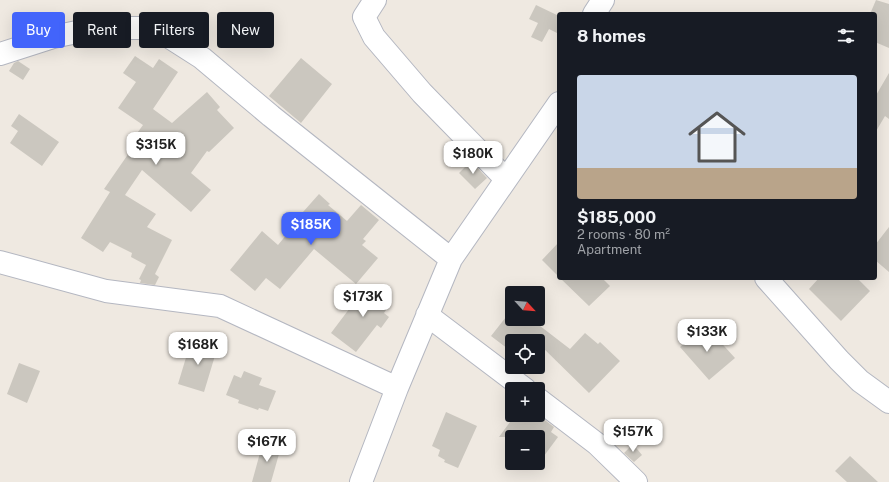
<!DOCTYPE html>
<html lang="en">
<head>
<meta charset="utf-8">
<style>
	:root { --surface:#171b24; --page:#242831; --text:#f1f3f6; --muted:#9ea1a6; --accent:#4264fb }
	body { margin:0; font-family:"Public Sans",sans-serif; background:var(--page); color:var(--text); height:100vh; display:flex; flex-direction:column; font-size:15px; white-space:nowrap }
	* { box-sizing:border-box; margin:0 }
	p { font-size:13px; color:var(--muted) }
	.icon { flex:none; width:22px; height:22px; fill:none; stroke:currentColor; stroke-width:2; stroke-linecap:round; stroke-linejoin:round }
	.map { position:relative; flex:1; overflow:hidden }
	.panel { position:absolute; left:557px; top:12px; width:320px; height:268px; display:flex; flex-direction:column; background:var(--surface); border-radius:4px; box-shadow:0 4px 16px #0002 }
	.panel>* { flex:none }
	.guide { position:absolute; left:12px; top:12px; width:380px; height:36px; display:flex; gap:8px }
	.needle { width:26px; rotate:116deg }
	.fabs { position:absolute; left:505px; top:286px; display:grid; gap:8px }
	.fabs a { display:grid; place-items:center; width:40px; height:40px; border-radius:4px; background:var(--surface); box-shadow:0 4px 16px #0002; font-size:20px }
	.price { position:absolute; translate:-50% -34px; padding:0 9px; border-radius:8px; background:#fff; color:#222; font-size:13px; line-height:26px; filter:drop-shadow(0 1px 2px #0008) }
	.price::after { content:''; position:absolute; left:50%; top:24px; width:12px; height:9px; margin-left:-6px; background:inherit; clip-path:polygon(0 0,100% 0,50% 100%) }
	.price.on { background:var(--accent); color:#fff }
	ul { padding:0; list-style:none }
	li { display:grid; align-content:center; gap:8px; height:212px; padding:0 20px }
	li span { display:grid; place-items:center; height:124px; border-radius:4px; color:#555 }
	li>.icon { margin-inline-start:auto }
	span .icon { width:72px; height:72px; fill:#fffc; stroke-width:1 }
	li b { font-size:17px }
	h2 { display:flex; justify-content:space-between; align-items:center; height:48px; padding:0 20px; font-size:17px }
	.chip { padding:0 14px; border-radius:4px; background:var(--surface); box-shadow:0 4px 16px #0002; font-size:14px; line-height:36px }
	.chip.on { background:var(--accent); color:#fff }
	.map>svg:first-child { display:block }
	.building { fill:#cbc7bf }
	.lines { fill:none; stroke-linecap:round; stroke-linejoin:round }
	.minor-casing { stroke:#b4b7c1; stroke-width:24 }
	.minor { stroke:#fff; stroke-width:22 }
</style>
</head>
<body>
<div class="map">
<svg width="889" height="482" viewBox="0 0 889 482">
	<rect width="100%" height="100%" fill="#efe9e1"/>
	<path class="building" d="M876 0 889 4V48L875 42V14H870Z
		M536 5 559 16V34L549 29 542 42 531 37 538 23 529 19Z
		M135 56 153 68 159 59 178 72 153 109 172 123 207 92 220 107 217 110 234 128 209 152 207 151 191 173 211 190 191 212 142 170 125 195 156 214 147 227 172 240 155 274 159 277 155 285 140 283 141 280 139 279 146 265 131 257 132 253 110 242 103 252 81 238 110 192 104 189 131 150 127 147 143 125 118 108 136 82 123 73Z
		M301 58 332 84 301 123 269 96Z
		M18 61 30 69 23 80 9 71 14 63Z
		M889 73V119L885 116 875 133V97Z
		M19 114 59 142 42 166 10 143 18 131 11 126Z
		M471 161 487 178 475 189 459 173Z
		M319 194 330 204 328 205 347 221 361 205 379 220 363 239 366 241 362 245 378 258 356 284 314 249 280 289 266 278 255 291 230 270 262 231 278 245 297 222 295 221Z
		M889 227V272L875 260V245Z
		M559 242V277L542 260Z
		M560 278H602L610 286 589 306Z
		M819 278H857L870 291 841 321 809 289Z
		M368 284 392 301 384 313 389 317 381 328 377 325 356 352 331 333Z
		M506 317 510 321 511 319H531L570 349 585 333 598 344 600 342 620 361 589 393 538 343V341H512V352L491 336Z
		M705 325 735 358 709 380 680 347Z
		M191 341 217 349 204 392 178 384Z
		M19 363 40 371 27 403 7 394Z
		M244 371 262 378 259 385 276 391 268 411 259 408 258 410 238 403 239 400 226 395 234 375 241 378Z
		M446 412 477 426 458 468 444 462 445 460 438 456 440 450 432 446Z
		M515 415H538L554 427 551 432 558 437 538 464V437H499Z
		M263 442 281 447 271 482H252Z
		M633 444 642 455 634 462 624 453Z
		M850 456 878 482H847L835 471Z"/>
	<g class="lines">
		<g class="minor-casing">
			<path id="minor" d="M375 0 364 17 374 37 422 93 506 179
				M594 14 603 0
				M0 54 53 37 96 28H155L202 58 271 116 451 259
				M0 262 106 291 220 306 397 388
				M766 278 839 360 860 381 889 402
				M427 315 525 389
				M538 399 597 444 636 482
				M361 482 397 388 451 259 559 103"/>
		</g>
		<use href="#minor" class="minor"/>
	</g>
</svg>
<div class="fabs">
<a><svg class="needle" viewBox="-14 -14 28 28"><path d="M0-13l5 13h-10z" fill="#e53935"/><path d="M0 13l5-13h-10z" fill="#9ea1a6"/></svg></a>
<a><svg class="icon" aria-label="locate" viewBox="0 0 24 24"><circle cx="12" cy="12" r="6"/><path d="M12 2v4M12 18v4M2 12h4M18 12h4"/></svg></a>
<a>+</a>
<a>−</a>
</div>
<b class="price" style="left:156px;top:166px">$315K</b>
<b class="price" style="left:473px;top:175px">$180K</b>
<b class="price on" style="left:311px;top:246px">$185K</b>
<b class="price" style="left:363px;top:318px">$173K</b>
<b class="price" style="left:707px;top:353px">$133K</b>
<b class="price" style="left:198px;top:366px">$168K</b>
<b class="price" style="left:633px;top:453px">$157K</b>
<b class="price" style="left:267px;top:463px">$167K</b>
<div class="guide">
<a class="chip on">Buy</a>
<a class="chip">Rent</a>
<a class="chip">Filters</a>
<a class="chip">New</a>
</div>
<section class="panel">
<h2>8 homes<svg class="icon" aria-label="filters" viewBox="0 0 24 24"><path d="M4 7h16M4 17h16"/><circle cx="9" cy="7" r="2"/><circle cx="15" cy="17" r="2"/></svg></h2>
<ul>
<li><span style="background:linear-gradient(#c9d6e8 75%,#b9a48a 0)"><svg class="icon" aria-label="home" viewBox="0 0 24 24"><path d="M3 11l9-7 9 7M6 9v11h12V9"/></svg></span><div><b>$185,000</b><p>2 rooms · 80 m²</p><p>Apartment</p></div></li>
</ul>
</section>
</div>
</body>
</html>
